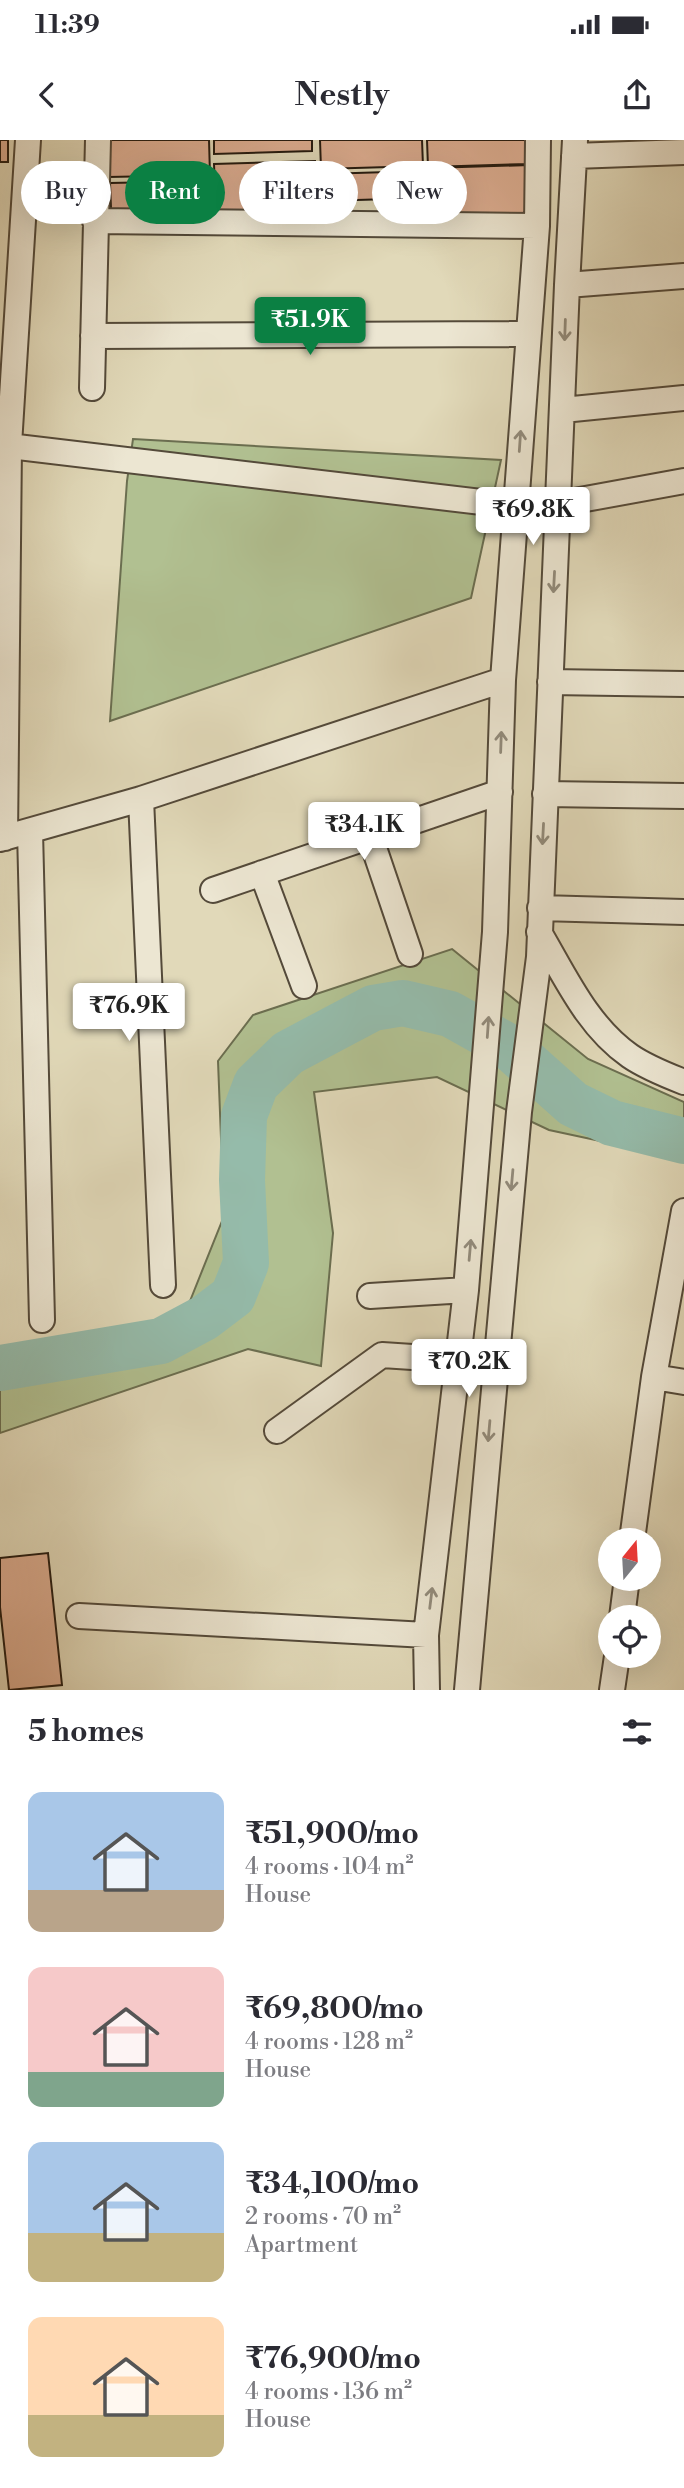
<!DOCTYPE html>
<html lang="en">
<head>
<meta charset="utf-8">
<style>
	:root { --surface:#fff; --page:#f2f2f3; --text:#2b2b33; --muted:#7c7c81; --accent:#0b8043 }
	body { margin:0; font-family:"Libre Bodoni",serif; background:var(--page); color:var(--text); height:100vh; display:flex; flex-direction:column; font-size:26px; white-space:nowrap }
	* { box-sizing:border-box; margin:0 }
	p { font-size:23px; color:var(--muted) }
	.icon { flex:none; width:38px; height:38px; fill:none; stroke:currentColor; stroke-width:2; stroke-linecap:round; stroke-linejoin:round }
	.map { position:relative; height:1550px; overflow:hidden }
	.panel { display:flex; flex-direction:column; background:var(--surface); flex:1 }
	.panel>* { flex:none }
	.hud { position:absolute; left:21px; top:21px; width:642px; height:63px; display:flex; gap:14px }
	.needle { width:46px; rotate:18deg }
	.controls { position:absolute; left:598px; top:1388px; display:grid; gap:14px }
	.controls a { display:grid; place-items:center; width:63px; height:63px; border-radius:50%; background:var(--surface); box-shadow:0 7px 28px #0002; font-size:35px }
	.price { position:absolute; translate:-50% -60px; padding:0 16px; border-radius:7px; background:#fff; color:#222; font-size:23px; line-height:46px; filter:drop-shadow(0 2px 4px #0008) }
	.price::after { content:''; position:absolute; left:50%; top:42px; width:21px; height:16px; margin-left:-10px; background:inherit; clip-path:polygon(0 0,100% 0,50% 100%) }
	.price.on { background:var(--accent); color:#fff }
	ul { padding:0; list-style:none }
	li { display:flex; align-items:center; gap:21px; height:175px; padding:0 28px }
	li span { display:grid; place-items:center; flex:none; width:196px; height:140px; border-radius:14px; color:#555 }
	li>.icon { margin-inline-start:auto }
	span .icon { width:84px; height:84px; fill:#fffc; stroke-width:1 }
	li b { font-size:30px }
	h2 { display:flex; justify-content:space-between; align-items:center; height:84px; padding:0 28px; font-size:30px }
	.pill { padding:0 24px; border-radius:32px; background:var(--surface); box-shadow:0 7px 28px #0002; font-size:24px; line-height:63px }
	.pill.on { background:var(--accent); color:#fff }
	.status { display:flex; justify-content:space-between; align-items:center; height:49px; padding:0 35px; background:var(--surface); direction:ltr }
	.status svg { height:19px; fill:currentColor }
	header { display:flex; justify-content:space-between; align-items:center; height:91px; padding:0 28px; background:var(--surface); font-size:32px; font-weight:700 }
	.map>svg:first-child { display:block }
	.green { fill:#b1c091; stroke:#6b6e50; stroke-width:2 }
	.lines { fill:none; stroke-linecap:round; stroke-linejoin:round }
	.river { stroke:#95bbaa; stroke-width:46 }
	.building { fill:#dcad91; stroke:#251b10; stroke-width:2 }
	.minor-casing { stroke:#544a3a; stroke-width:28 }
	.minor { stroke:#ece6d2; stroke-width:24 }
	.oneway { stroke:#928b7b }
</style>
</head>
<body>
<div class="status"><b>11:39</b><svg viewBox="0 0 49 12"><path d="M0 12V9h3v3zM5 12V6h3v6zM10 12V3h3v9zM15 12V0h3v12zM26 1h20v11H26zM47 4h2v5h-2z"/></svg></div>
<header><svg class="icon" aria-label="back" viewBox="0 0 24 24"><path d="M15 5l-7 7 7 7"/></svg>Nestly<svg class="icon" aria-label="share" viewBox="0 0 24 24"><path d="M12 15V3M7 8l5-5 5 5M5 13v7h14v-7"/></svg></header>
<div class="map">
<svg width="684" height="1550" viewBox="0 0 684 1550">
	<rect width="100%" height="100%" fill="#e1d9b9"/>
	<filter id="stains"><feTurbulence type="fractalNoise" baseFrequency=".00286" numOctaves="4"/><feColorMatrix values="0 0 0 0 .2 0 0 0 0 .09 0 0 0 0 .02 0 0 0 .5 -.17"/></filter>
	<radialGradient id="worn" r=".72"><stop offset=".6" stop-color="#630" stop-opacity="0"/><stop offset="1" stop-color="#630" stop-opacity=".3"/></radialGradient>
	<path class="green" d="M133 299 501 320 471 458 110 581 127 341Z
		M452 809 588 919 684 962V1019L549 990 437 937 314 952 333 1093 321 1226 248 1209 0 1293V1213L166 1186 190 1161 224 1076 218 921 253 875Z"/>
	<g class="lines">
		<path class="river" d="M0 1228 161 1201 204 1178 233 1156 246 1123 242 1040 244 976 256 944 288 913 373 868 403 863 450 874 509 907 573 964 612 983 684 1001"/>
	</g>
	<path class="building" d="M0 0H8V22H0Z
		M107 0H209L210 35 108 37Z
		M214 0H312V11L214 14Z
		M320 0H422L423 26 321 29Z
		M427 0H528L529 24 428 27Z
		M315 21 317 68 216 72 214 24Z
		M530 25 531 73 430 76 429 28Z
		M421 31 422 58 324 61 323 34Z
		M208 41 209 68 111 70 110 43Z
		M48 1413 62 1545 9 1550 0 1467V1418Z"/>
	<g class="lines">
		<g class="minor-casing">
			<path id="minor" d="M574 16 684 12
				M95 81 537 86
				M567 145 684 136
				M93 196 528 194
				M92 248 98 0
				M563 270 684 258
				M0 305 515 366 558 364 684 341
				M550 542 684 544
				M545 654 684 656
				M141 659 163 1145
				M30 691 42 1180
				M370 696 410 814
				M5 698 9 305 28 0
				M0 699 141 659 503 540
				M262 733 304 846
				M213 750 500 652
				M540 768 684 772
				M539 792C565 836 587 886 630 916 646 927 666 935 684 942
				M370 1156 466 1150
				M654 1237 684 1242
				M277 1291 382 1215 458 1220
				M632 1400 654 1237 684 1071
				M79 1476 426 1495
				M622 1477 627 1438
				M427 1550 426 1495 466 1150 495 792 503 540 537 86 538 0
				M467 1550 519 972 539 817 567 145 575 0
				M612 1550 617 1516"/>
		</g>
		<use href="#minor" class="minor"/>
	</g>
	<defs><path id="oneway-shaft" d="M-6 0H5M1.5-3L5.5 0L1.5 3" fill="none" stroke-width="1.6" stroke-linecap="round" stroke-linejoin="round" transform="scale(1.75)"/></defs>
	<g class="oneway">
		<use href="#oneway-shaft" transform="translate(565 190) rotate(92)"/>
		<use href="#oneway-shaft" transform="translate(520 301) rotate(-86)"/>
		<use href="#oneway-shaft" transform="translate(554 442) rotate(93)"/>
		<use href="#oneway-shaft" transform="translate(501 602) rotate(-88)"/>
		<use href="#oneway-shaft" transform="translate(543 694) rotate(93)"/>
		<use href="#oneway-shaft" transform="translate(488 887) rotate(-86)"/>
		<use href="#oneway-shaft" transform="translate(512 1040) rotate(95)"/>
		<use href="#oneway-shaft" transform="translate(470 1110) rotate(-85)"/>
		<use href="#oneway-shaft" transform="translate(489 1291) rotate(95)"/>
		<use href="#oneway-shaft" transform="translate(431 1458) rotate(-83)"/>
	</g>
	<rect width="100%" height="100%" filter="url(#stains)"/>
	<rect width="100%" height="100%" fill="url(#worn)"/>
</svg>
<div class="controls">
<a><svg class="needle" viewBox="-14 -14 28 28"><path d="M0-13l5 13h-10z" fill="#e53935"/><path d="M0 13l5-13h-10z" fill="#7c7c81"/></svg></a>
<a><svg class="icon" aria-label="locate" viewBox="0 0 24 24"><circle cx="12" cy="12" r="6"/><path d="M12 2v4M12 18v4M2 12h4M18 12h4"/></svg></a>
</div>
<b class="price on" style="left:310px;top:217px">₹51.9K</b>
<b class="price" style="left:533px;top:407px">₹69.8K</b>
<b class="price" style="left:364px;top:722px">₹34.1K</b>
<b class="price" style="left:129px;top:903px">₹76.9K</b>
<b class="price" style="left:469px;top:1259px">₹70.2K</b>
<div class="hud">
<a class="pill">Buy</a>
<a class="pill on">Rent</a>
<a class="pill">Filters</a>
<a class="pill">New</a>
</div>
</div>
<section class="panel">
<h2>5 homes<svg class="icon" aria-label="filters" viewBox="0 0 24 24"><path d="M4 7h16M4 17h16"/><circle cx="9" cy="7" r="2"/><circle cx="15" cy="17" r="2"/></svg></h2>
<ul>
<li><span style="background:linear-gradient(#a9c7e8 70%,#b9a48a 0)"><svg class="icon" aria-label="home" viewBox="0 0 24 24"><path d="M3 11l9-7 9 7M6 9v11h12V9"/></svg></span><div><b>₹51,900/mo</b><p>4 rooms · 104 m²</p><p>House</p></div></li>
<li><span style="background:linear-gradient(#f6c9c9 75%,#7fa58c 0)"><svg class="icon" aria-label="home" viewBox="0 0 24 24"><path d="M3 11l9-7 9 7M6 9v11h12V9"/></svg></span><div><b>₹69,800/mo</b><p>4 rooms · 128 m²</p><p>House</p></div></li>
<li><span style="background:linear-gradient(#a9c7e8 65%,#c2b280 0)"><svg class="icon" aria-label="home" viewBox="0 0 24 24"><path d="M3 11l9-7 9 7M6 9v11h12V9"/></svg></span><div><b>₹34,100/mo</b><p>2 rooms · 70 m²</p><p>Apartment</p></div></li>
<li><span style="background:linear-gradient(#ffd9b3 70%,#c2b280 0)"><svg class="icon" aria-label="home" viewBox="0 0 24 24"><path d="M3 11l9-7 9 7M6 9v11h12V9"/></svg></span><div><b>₹76,900/mo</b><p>4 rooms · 136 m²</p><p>House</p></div></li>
</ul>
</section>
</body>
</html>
